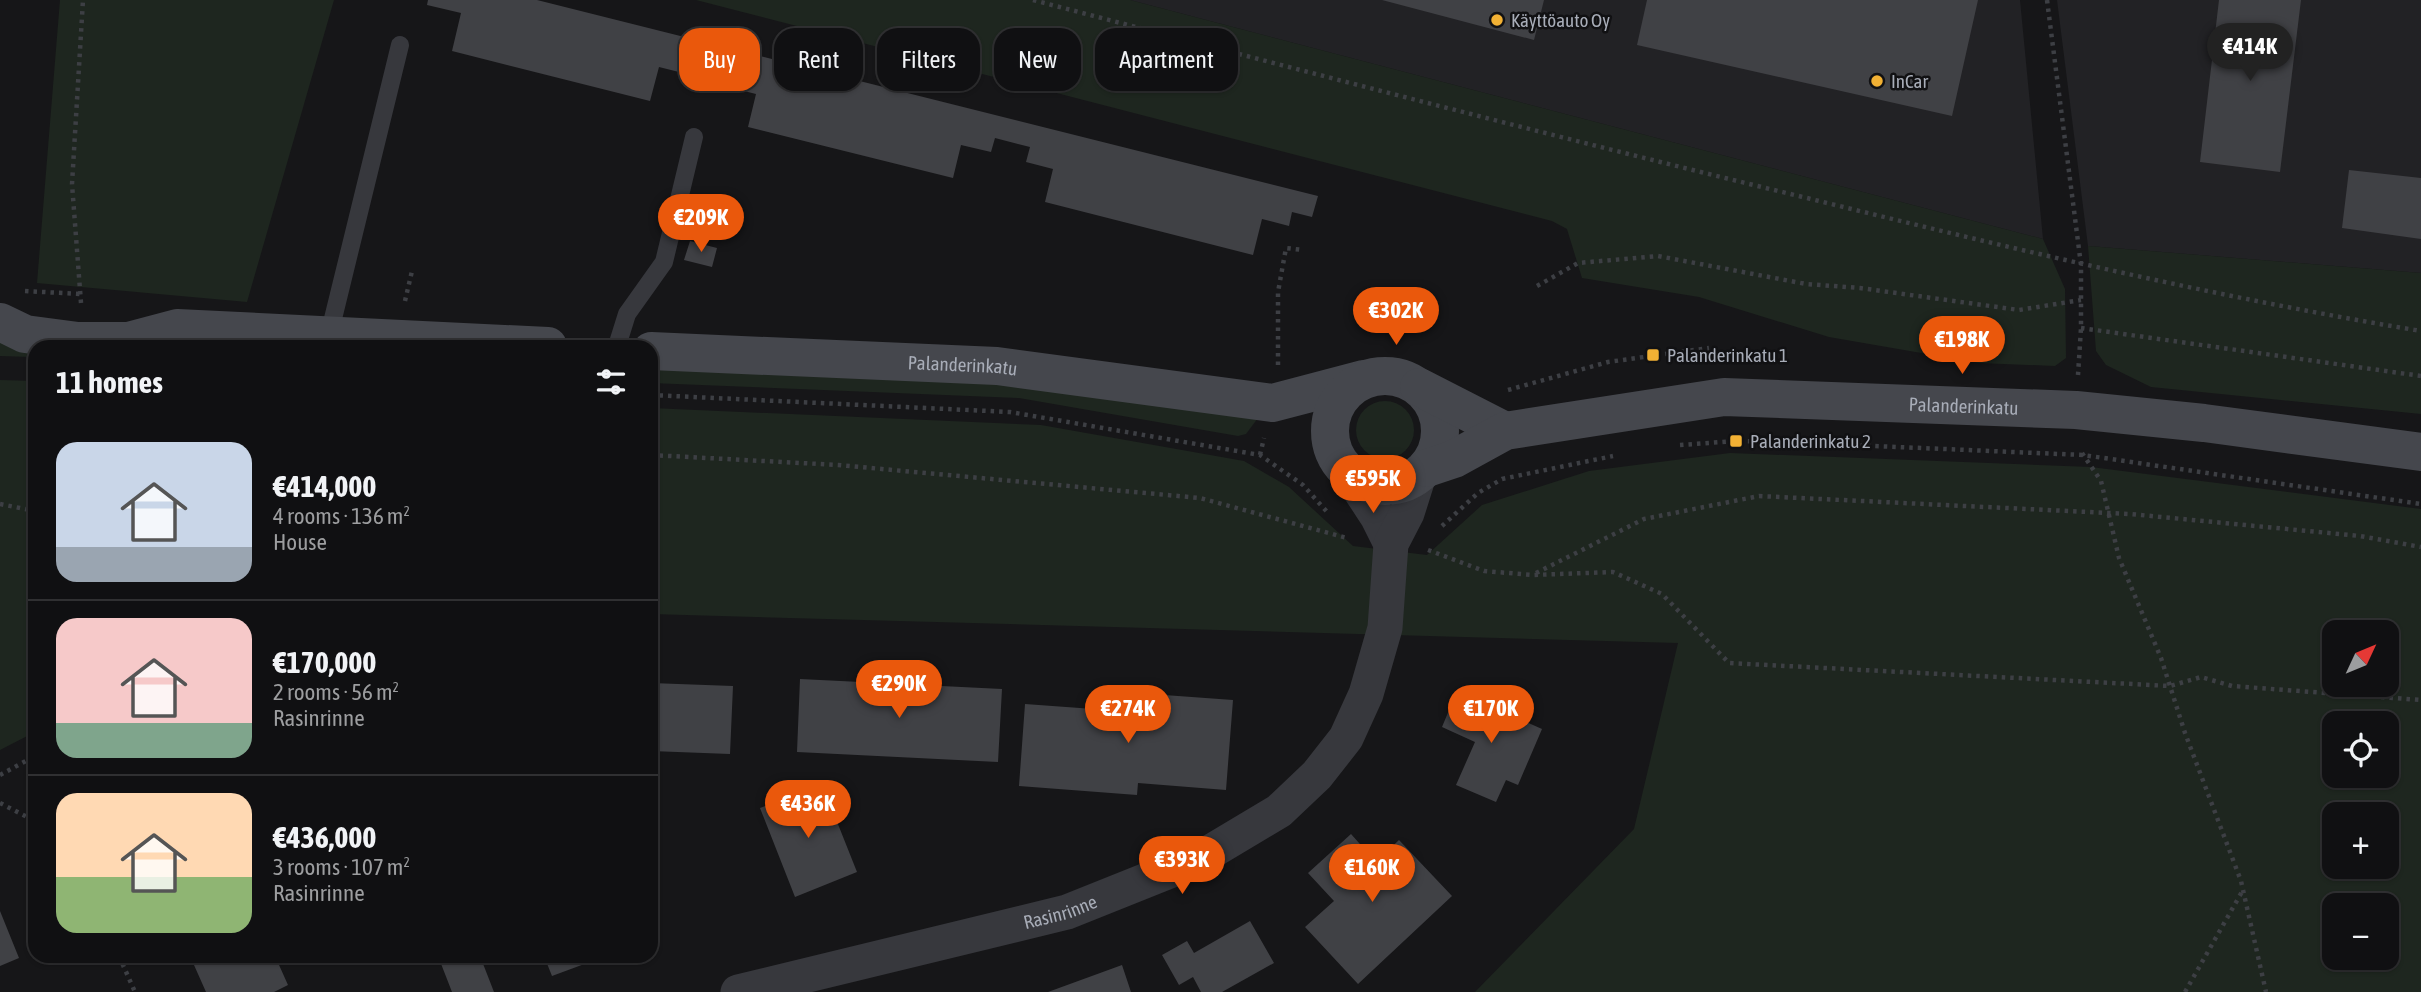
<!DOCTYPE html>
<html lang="en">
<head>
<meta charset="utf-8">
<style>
	:root { --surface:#101012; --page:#1e1e20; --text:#f1f3f6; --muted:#9c9d9f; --line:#303032; --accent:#ea580c }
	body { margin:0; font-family:"Asap Condensed",sans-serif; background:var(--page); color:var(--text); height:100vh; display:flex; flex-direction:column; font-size:26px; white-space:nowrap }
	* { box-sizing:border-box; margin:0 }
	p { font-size:23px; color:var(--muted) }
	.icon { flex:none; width:38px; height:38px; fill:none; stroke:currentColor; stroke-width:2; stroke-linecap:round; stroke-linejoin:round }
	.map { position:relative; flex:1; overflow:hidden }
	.drawer { position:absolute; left:28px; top:340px; width:630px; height:623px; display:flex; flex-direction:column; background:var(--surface); border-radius:21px; box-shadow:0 2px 5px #0004,0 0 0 2px var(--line) }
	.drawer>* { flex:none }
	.hud { position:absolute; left:679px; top:28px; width:665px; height:63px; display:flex; gap:14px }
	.needle { width:46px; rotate:46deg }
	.fabs { position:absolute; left:2322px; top:620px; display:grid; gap:14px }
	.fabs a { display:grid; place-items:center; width:77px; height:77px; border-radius:14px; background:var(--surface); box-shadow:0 2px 5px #0004,0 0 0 2px var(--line); font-size:35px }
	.price { position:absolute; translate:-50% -60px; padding:0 16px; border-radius:24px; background:var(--accent); color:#fff; font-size:23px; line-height:46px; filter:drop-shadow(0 2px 4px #0008) }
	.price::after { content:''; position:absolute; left:50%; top:42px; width:21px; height:16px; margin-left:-10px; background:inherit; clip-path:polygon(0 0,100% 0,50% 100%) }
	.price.selected { background:#222; color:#fff }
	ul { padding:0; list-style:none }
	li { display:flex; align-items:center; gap:21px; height:175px; padding:0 28px }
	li+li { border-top:2px solid var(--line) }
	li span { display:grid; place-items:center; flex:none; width:196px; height:140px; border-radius:21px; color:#555 }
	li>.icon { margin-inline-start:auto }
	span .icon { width:84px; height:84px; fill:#fffc; stroke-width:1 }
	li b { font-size:30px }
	h2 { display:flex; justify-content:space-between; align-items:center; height:84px; padding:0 28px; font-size:30px }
	.pill { padding:0 24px; border-radius:21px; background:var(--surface); box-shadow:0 2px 5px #0004,0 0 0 2px var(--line); font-size:24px; line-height:63px }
	.pill.selected { background:var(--accent); color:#fff }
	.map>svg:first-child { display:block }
	.built { fill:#222225 }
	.green { fill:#1e261f; fill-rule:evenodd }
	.building { fill:#404145 }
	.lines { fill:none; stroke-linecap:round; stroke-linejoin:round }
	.path { stroke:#3d3f44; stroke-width:4.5; stroke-dasharray:3.5 5; stroke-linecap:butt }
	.lane { stroke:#37383d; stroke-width:18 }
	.street { stroke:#37383d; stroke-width:35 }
	.secondary { stroke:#45474d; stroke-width:38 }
	.poi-dot { fill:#f2b134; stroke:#111113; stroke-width:2.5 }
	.labels { text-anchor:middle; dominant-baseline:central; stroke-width:5; stroke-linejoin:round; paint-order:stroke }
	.poi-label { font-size:19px; fill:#a8adb8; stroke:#111113; text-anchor:start }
	.street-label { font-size:19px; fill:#a8adb8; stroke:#111113 }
</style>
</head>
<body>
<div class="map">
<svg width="2421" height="992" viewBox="0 0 2421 992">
	<rect width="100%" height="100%" fill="#161618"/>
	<path class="built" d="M1130 0H2020L2043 239Z
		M2057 0H2421V273L2088 246Z"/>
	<path class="green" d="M60 0H334L247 302 37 283Z
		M696 0H1130L2043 239 2065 289 2066 358 2055 366 1979 363 1829 337 1699 297 1582 278 1567 229 1552 221Z
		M2088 246 2421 273V414L2151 387 2106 365 2096 351Z
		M0 339 31 349V357L0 356Z
		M651 364 1027 381 1258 418 1246 434 1238 436 1019 398 651 383Z
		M0 380 35 381V732L0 750Z
		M1356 430a29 29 0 1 1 58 0a29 29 0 1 1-58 0Z
		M651 408 1041 425 1244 461 1289 487 1353 546 1427 555 1482 505 1589 471 1730 453 2091 467 2421 509V992H1475L1634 829 1678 643 651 614ZM2334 632H2387V684H2334ZM2334 723H2387V775H2334ZM2334 814H2387V866H2334ZM2334 905H2387V957H2334Z"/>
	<path class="building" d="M428 0H537L1318 196 1312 217 1292 212 1289 226 1262 219 1253 255 1045 202 1053 169 1026 162 1030 147 995 138 991 152 961 145 953 178 748 127 756 94 728 87 732 68 691 58 687 74 659 67 650 101 452 51 461 13 427 5Z
		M1382 0H1544L1534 40Z
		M1647 0H1978L1952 116 1637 45Z
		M2219 0H2301L2280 172 2200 162Z
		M2349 170 2421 178V239L2342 228Z
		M690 241 717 248 712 267 684 260Z
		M800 679 1002 689 998 762 797 752Z
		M651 683 733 686 730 754 651 751Z
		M1457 691 1542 729 1518 785 1506 780 1496 802 1456 785 1475 742 1442 727Z
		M1123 692 1233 700 1226 790 1138 783 1137 795 1019 786 1025 704 1121 711Z
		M822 784 857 872 795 897 760 808Z
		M1351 834 1376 862 1399 840 1452 896 1358 984 1305 927 1334 901 1308 873Z
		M0 911 19 958 0 966Z
		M1250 921 1274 963 1222 992H1201L1193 977 1179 985 1162 955 1187 941 1194 953Z
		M190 956H275L288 985 274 992H206Z
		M438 956H480L494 992H452Z
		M544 956H606L552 976Z
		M1122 965 1131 992H1048Z"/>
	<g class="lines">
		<path class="path" d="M1033 0C1292 68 1551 136 1811 199 2013 249 2215 297 2421 331
			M2047 0 2081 265V328L2078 375
			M1537 286 1578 263 1658 256 1806 284 1860 288 2019 310 2081 300
			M25 291 80 294V297
			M405 301 412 271
			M81 303 72 184 83 0
			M2081 328 2421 376
			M1278 365V292L1286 248 1303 250
			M1508 390 1608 362 1709 348
			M651 395 1010 412 1260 455 1303 485 1328 513
			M1680 445 1736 441 1782 442 2083 455 2421 504
			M2082 453 2101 481 2119 558 2161 658 2185 733 2241 881 2266 992
			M651 455 838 465 1200 498 1347 538
			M1260 455 1264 438
			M0 504 35 511
			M1442 526 1478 493 1502 479 1613 456
			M1428 550 1484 571 1533 575 1613 572 1662 594 1729 663 2170 686 2201 677 2232 686 2421 700
			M1536 573 1644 519 1759 496 2130 514 2360 536 2421 547
			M0 775 35 756
			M0 803 35 821
			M119 956 135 992
			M2185 992 2243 890"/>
		<path class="lane" d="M329 335 400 45
			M617 346 627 314 664 262 694 137"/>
		<g class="street">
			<path d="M1348 472 1377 516 1391 544"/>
			<path id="s1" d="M738 992 1067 912 1197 860 1279 811 1317 775 1346 738 1366 694 1385 628 1391 544 1407 513 1419 475"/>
		</g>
		<g class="secondary">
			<path d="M0 322 25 334 78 341H128L177 328 548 346"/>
			<path id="s2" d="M651 351 997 366 1272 403 1364 379"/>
			<circle cx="1385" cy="431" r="55"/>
			<path d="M1419 387 1505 431"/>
			<path id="s3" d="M1427 468 1454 459 1505 431 1724 397 2076 410 2204 423 2421 452"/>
		</g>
	</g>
	<g class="poi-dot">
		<circle cx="1497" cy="20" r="7"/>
		<circle cx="1877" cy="81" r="7"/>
		<rect x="1646" y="348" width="14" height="14" rx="3.5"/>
		<rect x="1729" y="434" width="14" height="14" rx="3.5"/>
	</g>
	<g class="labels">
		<g class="poi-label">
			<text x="1511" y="20">Käyttöauto Oy</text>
			<text x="1891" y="81">InCar</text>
			<text x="1667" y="355">Palanderinkatu 1</text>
			<text x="1750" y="441">Palanderinkatu 2</text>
		</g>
		<g class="street-label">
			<text stroke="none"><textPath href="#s2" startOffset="312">Palanderinkatu</textPath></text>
			<text stroke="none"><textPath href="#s3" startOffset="548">Palanderinkatu</textPath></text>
			<text stroke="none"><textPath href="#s1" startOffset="332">Rasinrinne</textPath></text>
		</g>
	</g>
</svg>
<div class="fabs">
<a><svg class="needle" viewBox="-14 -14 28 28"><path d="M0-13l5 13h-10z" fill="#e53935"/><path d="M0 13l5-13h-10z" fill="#9c9d9f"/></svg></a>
<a><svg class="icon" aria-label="locate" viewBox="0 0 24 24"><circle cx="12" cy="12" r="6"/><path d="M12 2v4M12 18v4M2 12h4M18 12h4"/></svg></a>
<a>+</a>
<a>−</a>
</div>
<b class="price selected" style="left:2250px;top:83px">€414K</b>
<b class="price" style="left:701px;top:254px">€209K</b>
<b class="price" style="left:1396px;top:347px">€302K</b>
<b class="price" style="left:1962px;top:376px">€198K</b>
<b class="price" style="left:1373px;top:515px">€595K</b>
<b class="price" style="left:899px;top:720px">€290K</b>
<b class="price" style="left:1128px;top:745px">€274K</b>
<b class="price" style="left:1491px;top:745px">€170K</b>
<b class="price" style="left:808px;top:840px">€436K</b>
<b class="price" style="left:1182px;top:896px">€393K</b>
<b class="price" style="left:1372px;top:904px">€160K</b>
<div class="hud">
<a class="pill selected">Buy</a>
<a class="pill">Rent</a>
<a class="pill">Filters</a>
<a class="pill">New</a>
<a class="pill">Apartment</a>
</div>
<section class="drawer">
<h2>11 homes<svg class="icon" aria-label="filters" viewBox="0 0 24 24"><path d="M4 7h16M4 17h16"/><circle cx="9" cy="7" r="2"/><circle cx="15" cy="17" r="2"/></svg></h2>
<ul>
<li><span style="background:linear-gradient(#c9d6e8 75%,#9aa5b1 0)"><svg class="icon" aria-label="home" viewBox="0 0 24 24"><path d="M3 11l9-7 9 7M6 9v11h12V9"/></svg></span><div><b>€414,000</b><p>4 rooms · 136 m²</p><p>House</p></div></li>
<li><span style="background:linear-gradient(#f6c9c9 75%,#7fa58c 0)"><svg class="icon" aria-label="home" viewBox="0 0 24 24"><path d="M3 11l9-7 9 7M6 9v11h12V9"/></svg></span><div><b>€170,000</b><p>2 rooms · 56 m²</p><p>Rasinrinne</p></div></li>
<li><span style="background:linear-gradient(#ffd9b3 60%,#8fb573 0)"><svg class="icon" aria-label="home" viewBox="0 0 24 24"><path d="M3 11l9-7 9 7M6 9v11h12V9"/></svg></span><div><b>€436,000</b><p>3 rooms · 107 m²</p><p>Rasinrinne</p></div></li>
</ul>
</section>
</div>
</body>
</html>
